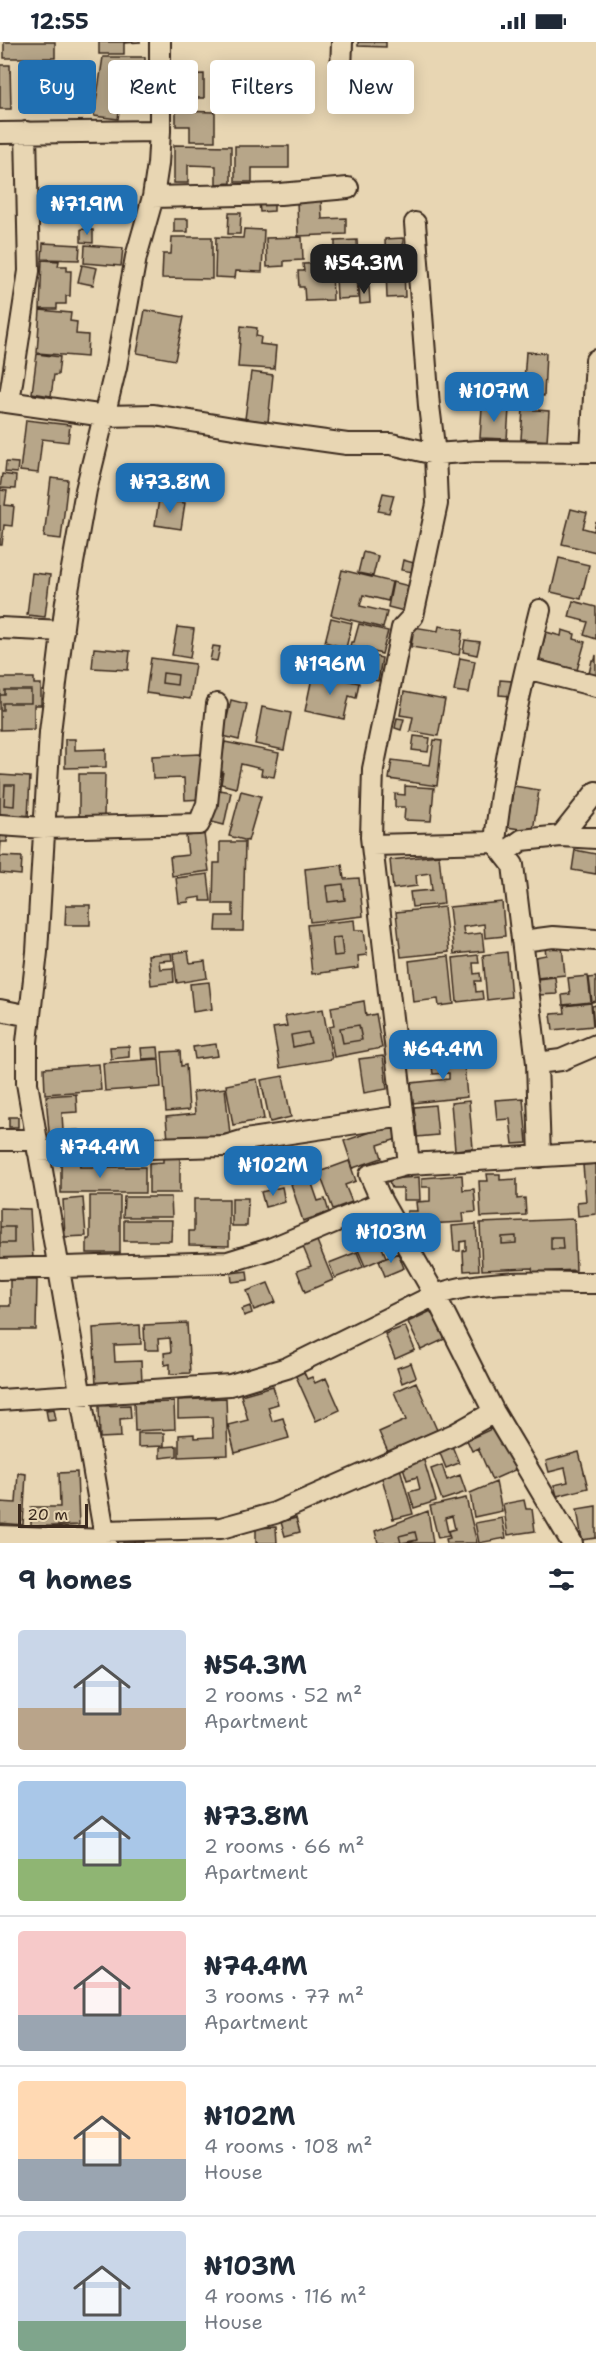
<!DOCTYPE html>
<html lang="en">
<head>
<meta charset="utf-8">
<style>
	:root { --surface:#fff; --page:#f6f6f7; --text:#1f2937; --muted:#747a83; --line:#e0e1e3; --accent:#1f6fb2 }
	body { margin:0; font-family:"Shantell Sans",sans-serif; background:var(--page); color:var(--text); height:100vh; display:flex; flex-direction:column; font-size:22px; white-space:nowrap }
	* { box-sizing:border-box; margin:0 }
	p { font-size:20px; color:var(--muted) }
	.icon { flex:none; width:33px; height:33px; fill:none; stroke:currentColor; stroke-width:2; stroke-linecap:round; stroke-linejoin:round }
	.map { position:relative; height:1501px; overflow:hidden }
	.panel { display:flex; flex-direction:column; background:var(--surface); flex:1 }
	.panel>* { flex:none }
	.hud { position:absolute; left:18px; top:18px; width:561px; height:54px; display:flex; gap:12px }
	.scale { position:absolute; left:18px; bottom:15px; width:70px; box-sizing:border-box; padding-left:6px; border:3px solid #3b2a1e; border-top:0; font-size:16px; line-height:21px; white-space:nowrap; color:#3b2a1e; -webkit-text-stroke:4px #e8d6b3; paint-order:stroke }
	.price { position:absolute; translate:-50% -51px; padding:0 14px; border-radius:12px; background:var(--accent); color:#fff; font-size:20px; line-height:39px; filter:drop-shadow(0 2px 3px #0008) }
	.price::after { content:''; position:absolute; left:50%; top:36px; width:18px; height:14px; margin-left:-9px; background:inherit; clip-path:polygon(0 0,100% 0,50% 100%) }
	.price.current { background:#222; color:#fff }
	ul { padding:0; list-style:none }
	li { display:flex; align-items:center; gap:18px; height:150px; padding:0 18px }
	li+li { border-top:2px solid var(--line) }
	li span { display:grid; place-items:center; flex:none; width:168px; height:120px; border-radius:6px; color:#555 }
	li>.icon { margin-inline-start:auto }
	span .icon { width:72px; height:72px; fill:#fffc; stroke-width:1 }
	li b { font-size:26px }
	h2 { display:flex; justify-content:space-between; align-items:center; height:72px; padding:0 18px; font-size:26px }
	.tag { padding:0 21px; border-radius:6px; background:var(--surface); box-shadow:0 3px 15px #0003; font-size:21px; line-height:54px }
	.tag.current { background:var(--accent); color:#fff }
	.status { display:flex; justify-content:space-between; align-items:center; height:42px; padding:0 30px; background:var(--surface); direction:ltr }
	.status svg { height:16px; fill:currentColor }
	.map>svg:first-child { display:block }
	.building { fill:#b7a689; stroke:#3b2a1e; stroke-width:1.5; fill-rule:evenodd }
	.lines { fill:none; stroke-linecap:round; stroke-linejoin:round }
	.minor-casing { stroke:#3b2a1e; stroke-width:24 }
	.minor { stroke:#e8d6b3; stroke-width:20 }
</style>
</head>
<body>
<div class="status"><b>12:55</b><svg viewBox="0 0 49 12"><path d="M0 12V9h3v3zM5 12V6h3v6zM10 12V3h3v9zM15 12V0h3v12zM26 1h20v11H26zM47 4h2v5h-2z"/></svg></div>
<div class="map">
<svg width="596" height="1501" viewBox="0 0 596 1501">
	<rect width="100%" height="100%" fill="#e8d6b3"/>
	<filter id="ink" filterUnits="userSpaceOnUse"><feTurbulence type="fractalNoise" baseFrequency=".0167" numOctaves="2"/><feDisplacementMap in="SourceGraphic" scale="12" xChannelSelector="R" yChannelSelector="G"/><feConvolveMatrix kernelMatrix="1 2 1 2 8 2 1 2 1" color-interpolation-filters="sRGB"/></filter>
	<g filter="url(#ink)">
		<path class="building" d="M4 0H55V16H4Z
			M99 0H141L124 1V12H99Z
			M358 0H386V5L358 4Z
			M103 15H145V34H124L118 77 94 74Z
			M0 23H10L11 67H0Z
			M204 32V56H177L176 33Z
			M176 69 215 70V99H190V84H176Z
			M174 103 231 104V141L216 142V124L188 123V141H174Z
			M235 104H289V126H252V140H235Z
			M321 156 322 177 346 176V192L298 194 297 157Z
			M274 159V169L260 170 259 160Z
			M229 171H241L240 192H228Z
			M174 177H188V190H174Z
			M81 187 93 188V201L81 200Z
			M244 187 264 188 262 230 236 229 235 236 215 235 216 195 243 196Z
			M172 195H212V237L162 236 163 212H171Z
			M302 195 303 218 284 219V224L267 225 266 196Z
			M403 196 405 255 387 256 385 197Z
			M357 198 358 220 335 221V199Z
			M43 201 80 203 79 218 42 217Z
			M85 203 123 206 121 224 84 221Z
			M42 218 59 219 58 224H67V229H71L70 254H66V262H57V267H40Z
			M332 221 333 258 305 259 304 245H299L298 229H304L303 222Z
			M82 223 97 226 93 243 78 240Z
			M357 233 358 256 337 257 336 234Z
			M359 244H369L370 261 360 262Z
			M40 268 71 271 70 279 77 280 76 292 88 293 87 315 37 311Z
			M145 268 184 275 175 318 137 311Z
			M241 284 257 286 256 294 261 295 260 302 276 304 274 327 238 325Z
			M526 310 546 311 544 354 523 353Z
			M37 312 60 315 58 333H54L51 354 32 351Z
			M251 330 273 333 268 380 245 377Z
			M482 365 509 367 507 397 480 396Z
			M523 367 549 369 547 399 521 397Z
			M26 378 70 383 68 400 42 397 38 431 20 429Z
			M6 420 18 421 17 431 5 430Z
			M2 432 16 434 15 447 0 446Z
			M51 436 68 438 61 497 44 495Z
			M0 448 7 449 5 463 14 464 12 484 4 483 2 503H0Z
			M383 451 394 453 389 471 378 469Z
			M159 457 185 461 181 487 155 483Z
			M571 467 587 471 583 486 594 489 596 480V510L562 502Z
			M363 510 378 514 373 534 358 531Z
			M559 516 589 523 581 557 551 550Z
			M403 518 414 521 413 530 401 528Z
			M342 528 392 540 388 559 363 553 360 564 387 570 383 586 331 573Z
			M32 531 50 533 45 575 27 573Z
			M393 540 409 544 404 569 388 565Z
			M573 559 596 565V597L584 593 588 580 569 575Z
			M331 576 352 581 346 606 325 600Z
			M359 582 388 589 382 612 350 604 351 600H354Z
			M439 584 463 588 459 613 411 605 414 585 438 589Z
			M177 585 194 587 190 616 172 613Z
			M562 588 575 592 574 597 585 600 577 628 539 618 546 590 561 594Z
			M465 598 480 600 477 613 463 610Z
			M213 604 220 605 217 619 210 618Z
			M325 605 354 610 351 620 366 623 368 613 382 616 378 639 321 629Z
			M94 606 130 609 128 628 92 626Z
			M596 613V634L589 632 592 618H595Z
			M151 616 195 622 190 657 146 651ZM163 631 178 633 177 643 162 641Z
			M460 616 475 619 469 651 454 649Z
			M163 631 178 633 177 643 162 641Z
			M313 631 359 641 356 656 349 654 344 677 305 669Z
			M0 636H34V642H41V663H34V687L0 688V668H3V661H31V648H5V653H0Z
			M500 638 512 639 511 654 499 653Z
			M5 648H31V661H3V668H0V653H5Z
			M404 650 445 658 438 694 410 689 413 675 400 673Z
			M231 658 247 662 239 698 223 694Z
			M262 665 291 671 284 708 255 702Z
			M397 676 404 677 401 688 395 686Z
			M414 694 430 696 428 710 412 708Z
			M65 697H75V708L106 707V725L65 726Z
			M434 698 442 699 437 744 389 737 392 718 430 723Z
			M225 700 279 711 274 735 261 733 262 727 241 722 236 746 221 742 223 730H219Z
			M201 712 203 757 185 758 184 736 153 737 152 714Z
			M79 732H105L104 775H79Z
			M0 733 30 735 28 776 0 775ZM5 743H15L14 764 4 763Z
			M5 743H15L14 764 4 763Z
			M405 744 434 746 431 779 404 778 405 765H395V752L405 753Z
			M514 744 539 748 533 789 507 785Z
			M219 748 231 750 224 783 212 780Z
			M241 749 261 754 248 799 229 794Z
			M0 790 7 791V800H1L0 814 22 815 21 833 0 831Z
			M204 792 209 829 172 834 170 815 188 813 186 794Z
			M220 800H245L243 889H216L217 874H233V862H213L214 821H220Z
			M575 808 596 812V832L572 828Z
			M439 813 444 862 412 865 410 850 432 848 430 831 416 833 417 844 393 847 390 818Z
			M342 823 344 837 359 836 363 874 310 880 305 827ZM343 842 345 858 328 860 326 844Z
			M208 832 211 859H201V855L188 857 189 860 179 861 176 836Z
			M343 842 345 858 328 860 326 844Z
			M502 860 505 894 485 896 484 882 463 885 464 893 482 891 484 909 454 912 449 865Z
			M66 863H90V883H65Z
			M444 865 449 910 401 915 396 870Z
			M354 878 355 888H364L367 913 358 914 359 926 312 932 307 883ZM341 895 343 913 334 914 332 896Z
			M341 895 343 913 334 914 332 896Z
			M562 904 565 933 537 936 535 915 546 913 545 906Z
			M188 909 190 921 205 919 207 936 177 941 173 911Z
			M507 910 511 955 487 958 483 913Z
			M171 911 172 918 159 919 160 927 173 926 174 940 151 943 148 913Z
			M478 913 479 921H473L474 932 480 931 481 939H475L476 950 482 949 483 957 457 960 453 916Z
			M449 914 454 962 439 964 438 957 413 960 409 919Z
			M588 934 591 960 563 963 562 953 570 952 568 936Z
			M555 935 557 952 538 953 537 937Z
			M596 935V959L592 960 589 936Z
			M209 940 212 967 193 970 190 942Z
			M364 959 366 974 376 972 382 1006 334 1015 329 985 334 984 331 965ZM359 983 362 998 343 1001 340 986Z
			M591 961 593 984 553 988 551 972 565 971 564 964Z
			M596 963V984H594L592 964Z
			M323 967 332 1017 280 1026 273 986 287 984 285 974ZM308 990 311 1001 293 1005 291 993Z
			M359 983 362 998 343 1001 340 986Z
			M308 990 311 1001 293 1005 291 993Z
			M216 1002 218 1014 195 1017 193 1005Z
			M129 1004V1015L111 1017 110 1005Z
			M158 1005 159 1016 142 1017 141 1006Z
			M180 1009 181 1024 186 1023 189 1068 166 1070 162 1010Z
			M463 1012 467 1055 413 1061 411 1041 449 1037V1031L433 1032 431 1016Z
			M383 1014 387 1047 364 1051 359 1017Z
			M159 1017 161 1045 105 1049 103 1021Z
			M99 1022 101 1048 45 1052 44 1026Z
			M283 1034 291 1075 270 1080 261 1038Z
			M257 1037 264 1077 233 1083 226 1043Z
			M225 1046 230 1092 168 1098 166 1075 195 1072 193 1050Z
			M76 1052 77 1070 62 1071 63 1089 78 1088 79 1099 50 1101 46 1054Z
			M523 1056 527 1101 513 1102 510 1077 497 1078 495 1058Z
			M469 1059 473 1106 455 1108 451 1061Z
			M435 1063 438 1093 417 1095 414 1065Z
			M9 1075H18V1085H9Z
			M392 1083 397 1097 378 1103 382 1116 353 1126 344 1099Z
			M61 1114 79 1115 80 1125H145V1151H61Z
			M163 1116H180V1151H149V1121L163 1120Z
			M349 1119 356 1139 345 1143 352 1160 333 1167 319 1130Z
			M279 1121 283 1140 268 1144 264 1125Z
			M596 1122V1172L578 1174 577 1160 586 1159 583 1123Z
			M487 1132H500V1138L517 1137V1157L525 1156 526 1173 481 1175 479 1139H488Z
			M462 1133 463 1148 474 1147 476 1170 463 1171 464 1180 408 1183 407 1169H417L416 1160 430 1159V1145H422V1136Z
			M419 1135 420 1158H403V1146H392L388 1137Z
			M310 1136 318 1159 325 1157 329 1170 303 1179 291 1142Z
			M282 1145 285 1160 265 1165 261 1150Z
			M90 1154H120V1211H87V1197H90Z
			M124 1155H171L172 1175H123Z
			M83 1156 86 1194 65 1195 63 1158Z
			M232 1156H248L247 1184H232Z
			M194 1157H229V1204L189 1203V1189H194Z
			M0 1166 30 1167 33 1217 0 1216V1201H14V1185H0Z
			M377 1167 387 1191 381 1193 377 1184 353 1195 347 1180Z
			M574 1177 576 1228 533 1230 532 1226 482 1228 480 1181ZM516 1194V1201L502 1202V1195ZM551 1195H562L563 1207H551Z
			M124 1178H172L171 1199H124Z
			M476 1182 479 1228 464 1229 463 1209 466 1208V1199L460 1200V1209H454L452 1184Z
			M0 1185H14V1201H0Z
			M315 1194 333 1238 305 1250 297 1229 311 1224 301 1200Z
			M371 1194 373 1201 379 1198 386 1215 365 1224 355 1201Z
			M516 1194V1201L502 1202V1195Z
			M551 1195H562L563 1207H551Z
			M357 1210 363 1225 335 1236 329 1221Z
			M398 1211 404 1226 385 1234 379 1219Z
			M247 1229 248 1238 232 1240 231 1231Z
			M10 1238H37L36 1288H0V1264H10Z
			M268 1241 276 1260 254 1268 247 1249Z
			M250 1264 252 1271 244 1274 242 1267Z
			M431 1269 445 1297 421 1308 408 1280Z
			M187 1281 190 1331 170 1332V1322L165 1323 164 1311 171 1310 170 1296 158 1297 159 1308H145L144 1283Z
			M140 1283 141 1302 114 1303 115 1320 141 1319 142 1341 96 1343 93 1286Z
			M405 1284 415 1308 395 1317 385 1292Z
			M411 1321 416 1335 402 1341 397 1326Z
			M303 1328 307 1337 312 1335 315 1341 326 1336 340 1368 316 1379 295 1332Z
			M416 1340 437 1388 388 1410 379 1390 406 1378 394 1350Z
			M273 1344 278 1362 268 1365 272 1379 283 1376 289 1396 235 1411 228 1383 248 1378 241 1353Z
			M226 1356 228 1413 179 1415V1393L194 1392V1396L213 1395 212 1375 178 1376V1358Z
			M174 1360 175 1387 135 1389 134 1361Z
			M130 1363 131 1376 120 1377 121 1395 100 1396 99 1364Z
			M54 1367 56 1378 48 1379 46 1368Z
			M500 1383 519 1426 492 1438 478 1406 472 1409 467 1398Z
			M138 1391H164V1404L138 1405Z
			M177 1404V1414L160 1416V1405Z
			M452 1404 459 1421 446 1426 439 1409Z
			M579 1410 588 1446 557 1454 554 1443 568 1440 565 1426 549 1430 546 1419Z
			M422 1412 436 1459 414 1466 409 1450 420 1447 417 1435 407 1438 401 1419Z
			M442 1423 447 1438 460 1433 466 1450 442 1458 431 1427Z
			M400 1426 413 1472 393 1477 381 1432Z
			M77 1430 79 1483 31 1485V1465H60L59 1431Z
			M18 1431 26 1432 23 1483 0 1481V1460L16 1461Z
			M496 1440 502 1469 474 1475 470 1451Z
			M466 1456 477 1501H447L446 1497 450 1496 448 1489 455 1487 452 1474 445 1476 449 1494 438 1496 430 1464Z
			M524 1458 526 1467H532L535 1489 508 1493 503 1462Z
			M596 1464V1496L582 1498 577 1467Z
			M428 1469 433 1501H407L417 1498 415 1490 399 1494 401 1501H378L375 1489Z
			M296 1476 300 1490 285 1494 281 1480Z
			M502 1476 506 1496 479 1501 475 1481Z
			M276 1485 277 1501H256V1486Z
			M415 1490 417 1498 401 1501 399 1494Z
			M123 1495 144 1496V1501H123Z"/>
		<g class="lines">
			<g class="minor-casing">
				<path id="minor" d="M341 29 342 0
					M0 91 160 89
					M153 155 280 152 348 146
					M0 359 105 374 154 373 246 388 347 402H391L435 412 478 409 596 410
					M9 360 29 229 26 90
					M591 410 596 318
					M0 586 63 589
					M526 626 596 644
					M0 783 44 786 199 782 207 762 217 662
					M561 794 596 750
					M495 800C503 721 521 644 540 568
					M372 803 495 800 513 823 537 1021 540 1115
					M504 811 522 798 561 794 596 796
					M522 899 553 895 596 898
					M0 968 30 974
					M537 1021 561 1018 596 1003
					M0 1098H36
					M38 1109 225 1104 245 1098 403 1074
					M409 1122 371 795 373 727 402 586 413 574 437 462 435 412 429 364 415 181
					M0 1227 228 1220 270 1207 382 1160
					M0 1358 230 1343 287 1326 435 1253C486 1236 543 1241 596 1241
					M103 1489 221 1486 275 1471 455 1392 494 1370
					M0 1494 105 1498
					M106 1501 27 1041V1000L37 910 50 690 66 560 86 448 116 325 136 215 153 155 158 122 160 89V0
					M572 1501 494 1370 435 1253 382 1160 370 1133 409 1122 596 1111"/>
			</g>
			<use href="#minor" class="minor"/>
		</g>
	</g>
</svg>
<div class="scale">20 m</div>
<b class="price" style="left:87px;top:194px">₦71.9M</b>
<b class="price current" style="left:364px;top:253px">₦54.3M</b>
<b class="price" style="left:494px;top:381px">₦107M</b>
<b class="price" style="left:170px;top:472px">₦73.8M</b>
<b class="price" style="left:330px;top:654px">₦196M</b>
<b class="price" style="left:443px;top:1039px">₦64.4M</b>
<b class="price" style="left:100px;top:1137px">₦74.4M</b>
<b class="price" style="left:273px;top:1155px">₦102M</b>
<b class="price" style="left:391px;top:1222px">₦103M</b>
<div class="hud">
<a class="tag current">Buy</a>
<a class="tag">Rent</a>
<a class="tag">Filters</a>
<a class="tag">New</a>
</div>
</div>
<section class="panel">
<h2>9 homes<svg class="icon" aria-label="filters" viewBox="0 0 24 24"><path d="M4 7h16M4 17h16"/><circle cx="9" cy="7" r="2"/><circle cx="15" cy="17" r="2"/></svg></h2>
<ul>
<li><span style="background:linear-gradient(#c9d6e8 65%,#b9a48a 0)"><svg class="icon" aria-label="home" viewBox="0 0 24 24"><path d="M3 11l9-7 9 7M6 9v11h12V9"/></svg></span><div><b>₦54.3M</b><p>2 rooms · 52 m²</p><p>Apartment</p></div></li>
<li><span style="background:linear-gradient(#a9c7e8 65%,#8fb573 0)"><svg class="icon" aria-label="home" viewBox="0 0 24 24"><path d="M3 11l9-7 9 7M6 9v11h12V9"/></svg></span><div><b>₦73.8M</b><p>2 rooms · 66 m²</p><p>Apartment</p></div></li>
<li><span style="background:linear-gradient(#f6c9c9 70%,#9aa5b1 0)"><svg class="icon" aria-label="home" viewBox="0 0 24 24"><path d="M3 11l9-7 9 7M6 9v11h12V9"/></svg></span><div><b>₦74.4M</b><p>3 rooms · 77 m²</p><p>Apartment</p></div></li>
<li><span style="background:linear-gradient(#ffd9b3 65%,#9aa5b1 0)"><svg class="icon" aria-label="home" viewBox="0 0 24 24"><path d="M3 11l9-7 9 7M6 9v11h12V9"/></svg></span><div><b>₦102M</b><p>4 rooms · 108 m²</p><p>House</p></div></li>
<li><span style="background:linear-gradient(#c9d6e8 75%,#7fa58c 0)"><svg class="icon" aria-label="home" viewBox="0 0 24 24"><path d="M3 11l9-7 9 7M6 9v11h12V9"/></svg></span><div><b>₦103M</b><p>4 rooms · 116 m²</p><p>House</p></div></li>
</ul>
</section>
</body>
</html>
